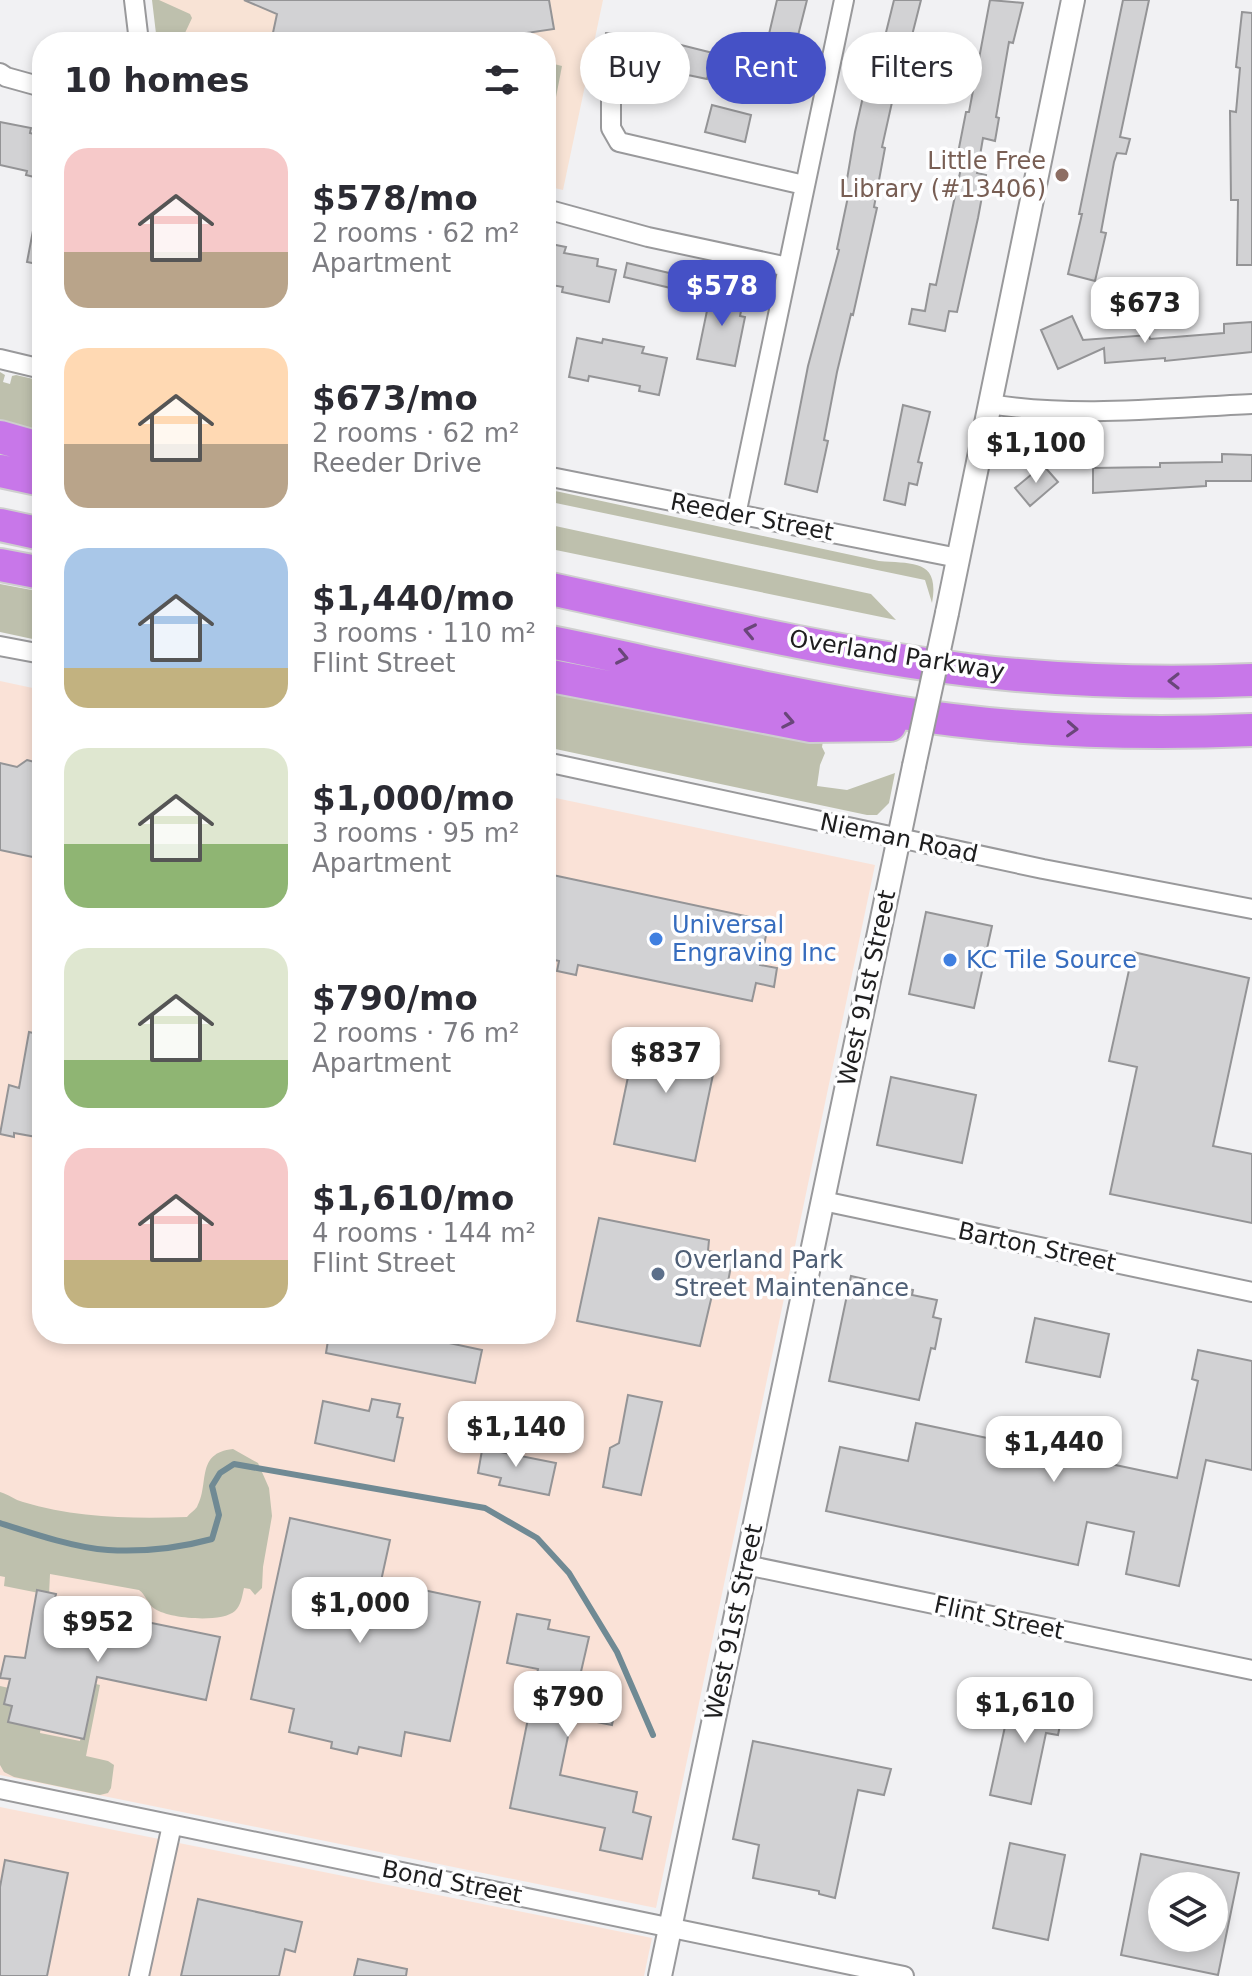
<!DOCTYPE html>
<html lang="en">
<head>
<meta charset="utf-8">
<style>
	:root { --surface:#fff; --page:#f7f7f7; --text:#2b2b33; --muted:#7c7c81; --accent:#4551c6 }
	body { margin:0; font-family:"DejaVu Sans",sans-serif; background:var(--page); color:var(--text); height:100vh; display:flex; flex-direction:column; font-size:30px; white-space:nowrap }
	* { box-sizing:border-box; margin:0 }
	p { font-size:26px; color:var(--muted) }
	.icon { flex:none; width:44px; height:44px; fill:none; stroke:currentColor; stroke-width:2; stroke-linecap:round; stroke-linejoin:round }
	.map { position:relative; flex:1; overflow:hidden }
	.drawer { position:absolute; left:32px; top:32px; width:524px; height:1312px; display:flex; flex-direction:column; background:var(--surface); border-radius:32px; box-shadow:0 4px 12px #0003 }
	.drawer>* { flex:none }
	.guide { position:absolute; left:580px; top:32px; width:552px; height:72px; display:flex; gap:16px }
	.buttons { position:absolute; left:1148px; top:1872px; display:grid; gap:16px }
	.buttons a { display:grid; place-items:center; width:80px; height:80px; border-radius:50%; background:var(--surface); box-shadow:0 4px 12px #0003; font-size:40px }
	.price { position:absolute; translate:-50% -68px; padding:0 18px; border-radius:16px; background:#fff; color:#222; font-size:26px; line-height:52px; filter:drop-shadow(0 2px 4px #0008) }
	.price::after { content:''; position:absolute; left:50%; top:48px; width:24px; height:18px; margin-left:-12px; background:inherit; clip-path:polygon(0 0,100% 0,50% 100%) }
	.price.active { background:var(--accent); color:#fff }
	ul { padding:0; list-style:none }
	li { display:flex; align-items:center; gap:24px; height:200px; padding:0 32px }
	li span { display:grid; place-items:center; flex:none; width:224px; height:160px; border-radius:24px; color:#555 }
	li>.icon { margin-inline-start:auto }
	span .icon { width:96px; height:96px; fill:#fffc; stroke-width:1 }
	li b { font-size:34px }
	h2 { display:flex; justify-content:space-between; align-items:center; height:96px; padding:0 32px; font-size:34px }
	.tag { padding:0 28px; border-radius:36px; background:var(--surface); box-shadow:0 4px 12px #0003; font-size:28px; line-height:72px }
	.tag.active { background:var(--accent); color:#fff }
	.map>svg:first-child { display:block }
	.industrial { fill:#fae2d7 }
	.education { fill:#f8e3d5 }
	.green { fill:#bec0ad }
	.lines { fill:none; stroke-linecap:round; stroke-linejoin:round }
	.stream { stroke:#708a94; stroke-width:6 }
	.building { fill:#d2d2d4; stroke:#949496; stroke-width:2; fill-rule:evenodd }
	.minor-casing { stroke:#99999b; stroke-width:22 }
	.tertiary-casing { stroke:#99999b; stroke-width:26 }
	.motorway-casing { stroke:#cecece; stroke-width:36 }
	.minor { stroke:#fff; stroke-width:18 }
	.tertiary { stroke:#fff; stroke-width:22 }
	.motorway { stroke:#c877e9; stroke-width:32 }
	.tertiary-bridge-casing { stroke:#99999b; stroke-width:26; stroke-linecap:butt }
	.tertiary-bridge { stroke:#fff; stroke-width:22 }
	.oneway { stroke:#6a467a }
	.education-dot { fill:#8d6e63; stroke:#fefeff; stroke-width:3 }
	.shop-dot { fill:#3f7fe0; stroke:#fefeff; stroke-width:3 }
	.service-dot { fill:#5c6f8a; stroke:#fefeff; stroke-width:3 }
	.labels { text-anchor:middle; dominant-baseline:central; stroke-width:7; stroke-linejoin:round; paint-order:stroke }
	.education-label { font-size:24px; fill:#785e54; stroke:#fefeff; text-anchor:end }
	.street-label { font-size:24px; fill:#1e1e1f; stroke:#fefeff }
	.shop-label { font-size:24px; fill:#366cbe; stroke:#fefeff; text-anchor:start }
	.service-label { font-size:24px; fill:#4e5e75; stroke:#fefeff; text-anchor:start }
</style>
</head>
<body>
<div class="map">
<svg width="1252" height="1976" viewBox="0 0 1252 1976">
	<rect width="100%" height="100%" fill="#f1f1f3"/>
	<path class="industrial" d="M0 681 42 690V1334H546V796L875 865 656 1908 0 1775Z
		M0 1807 652 1938 644 1976H0Z"/>
	<path class="education" d="M154 0H603L563 190 546 186V42H160Z"/>
	<path class="green" d="M152 0H159L190 14 192 18 185 33 191 36 189 42H157Z
		M546 62 562 66 546 149Z
		M0 372 5 375 3 382 10 384 12 376 16 375 42 381V439L0 425Z
		M546 489 879 561C913 564 940 559 932 603L925 580 546 501Z
		M546 524 871 594 896 620 546 548Z
		M0 584 42 592V641L0 632Z
		M546 689 823 741 822 747 825 753 820 765 817 786 847 790 895 773 889 803 877 815H867L546 747Z
		M233 1449 258 1463 269 1488 272 1516 263 1567 262 1588 255 1595 250 1589 244 1588C242 1597 241 1605 235 1611 222 1623 170 1619 155 1609 148 1605 146 1595 139 1590L50 1574 49 1595 4 1586 5 1577 0 1576V1492C8 1494 15 1500 23 1502 76 1518 133 1519 187 1517 190 1513 194 1511 197 1507 210 1484 195 1453 233 1449Z
		M92 1683 100 1685 86 1756 108 1761 114 1765 111 1788 108 1793 100 1795 14 1777 4 1772 0 1765V1686L9 1688 13 1705 41 1725 40 1733 80 1741Z"/>
	<g class="lines">
		<path class="stream" d="M0 1523C31 1533 76 1548 108 1550 142 1552 179 1548 212 1539L219 1515 212 1486 220 1473 234 1464 485 1508 537 1538 569 1573 617 1652 653 1735"/>
	</g>
	<path class="building" d="M244 0H549L554 29 464 42H271L277 14Z
		M777 0H807L785 87 758 81Z
		M894 0H921L905 63 901 62 882 147 885 148 874 207 877 208 853 315 851 314 837 372 824 440 828 441 817 492 785 484 808 366 839 250 837 249 849 192 845 191 855 132 867 79 874 81Z
		M990 0 1023 3 1013 43 1009 42 996 117 999 118 995 141 983 138 977 173 986 175 978 218 957 312 949 311 945 331 909 324 912 309 925 311 930 284 936 285 964 154 958 153 966 112H969Z
		M1123 0H1149L1120 137 1130 139 1126 154 1117 153 1114 162 1101 232 1106 233 1095 281 1068 274 1082 214H1079Z
		M1242 12 1252 13V265H1237L1238 200H1231L1230 111 1236 112 1240 68 1236 67Z
		M606 33 665 41 713 53 707 79 602 57Z
		M712 105 751 115 745 142 705 132Z
		M0 122 31 128 30 133 42 136V179L26 175 27 171 0 165Z
		M35 220 42 221V265L27 262Z
		M546 243 566 247 564 253 598 259 597 266 616 270 609 302 562 292 563 287 546 284Z
		M627 263 682 276 679 290 624 277Z
		M705 290 744 296 740 316 745 317 735 366 697 359 708 306 702 304Z
		M1072 316 1083 340 1149 335 1150 339 1224 333V324L1252 322V352L1165 361V358L1105 363 1104 348 1058 369 1041 330Z
		M577 338 602 343 603 339 644 347 642 353 667 358 659 395 639 391 640 386 589 376 588 381 569 377Z
		M903 405 930 412 918 462 922 463 917 485 909 483 905 505 884 500Z
		M1222 454 1252 455V481H1206V486L1093 493V468L1160 467V463L1222 462Z
		M1043 465 1058 482 1030 506 1015 488Z
		M27 760 42 764V859L0 850V763L17 767Z
		M548 874 769 921 760 965 777 968 774 987 756 983 752 1001 578 965 576 975 557 971 559 961 546 958Z
		M926 912 992 926 974 1008 909 994Z
		M1133 952 1249 978 1213 1146 1252 1154V1223L1110 1194 1137 1067 1109 1061Z
		M638 1029 719 1046 695 1161 614 1144Z
		M29 1032 42 1035V1138L14 1133V1137L0 1134 9 1085 19 1088Z
		M891 1077 976 1095 962 1163 877 1145Z
		M599 1218 709 1240 708 1251 733 1256 726 1292 713 1291 700 1346 577 1321Z
		M851 1276 913 1290 912 1295 937 1300 933 1317 941 1319 935 1349 931 1348 919 1400 829 1381Z
		M1035 1318 1109 1334 1100 1377 1026 1362Z
		M329 1334H407L482 1350 475 1383 326 1353Z
		M1198 1350 1252 1361V1470L1206 1460 1179 1586 1126 1574 1134 1532 1087 1522 1078 1565 826 1511 840 1447 908 1461 916 1423 1177 1478 1198 1381 1192 1379Z
		M628 1395 662 1402 641 1495 603 1487 610 1448 619 1443Z
		M372 1399 400 1404 397 1417 403 1418 394 1461 315 1443 323 1401 369 1411Z
		M484 1439 502 1443 500 1452 556 1463 549 1495 499 1485 501 1478 478 1473Z
		M290 1518 390 1540 381 1581 480 1602 450 1741 405 1732 401 1756 359 1747 357 1754 331 1748 332 1742 289 1732 294 1709 251 1699Z
		M37 1590 56 1594 54 1603 220 1637 206 1700 97 1677 84 1739 8 1722 12 1706 4 1704 10 1679 0 1678 5 1656 25 1658Z
		M517 1614 550 1620 548 1629 589 1637 580 1676 620 1684 612 1725 572 1717 560 1775 637 1792 633 1812 651 1817 642 1859 600 1850 605 1828 510 1808 538 1669 507 1663Z
		M1019 1690 1065 1700 1058 1735 1046 1733 1031 1804 990 1795 1006 1722 1012 1723Z
		M753 1741 891 1769 884 1795 858 1790 835 1898 819 1894V1891L753 1878 759 1845 733 1839Z
		M1010 1843 1065 1855 1048 1940 993 1928Z
		M1141 1854 1239 1873 1218 1975 1121 1955ZM1162 1886H1214V1938H1162Z
		M5 1860 68 1873 47 1976H0V1887Z
		M198 1899 302 1922 295 1952 285 1949 279 1976H181Z
		M358 1959 407 1969 406 1976H354Z"/>
	<g class="lines">
		<g class="minor-casing">
			<path id="minor" d="M134 0 139 42
				M0 73 6 77 42 87
				M611 101V128L619 142 804 185
				M546 209 648 237 788 267
				M0 359 42 369
				M990 404C1076 418 1165 408 1252 404
				M546 476 958 558
				M736 515 844 0
				M0 646 42 654
				M546 762 1043 869 1252 909
				M823 1201 1252 1292
				M746 1565 1252 1670
				M0 1789 904 1976
				M139 1976 172 1825"/>
		</g>
		<g class="tertiary-casing">
			<path id="tertiary" d="M947 613 1073 0
				M660 1976 914 766"/>
		</g>
		<g class="motorway-casing">
			<path id="motorway" d="M0 437 42 449
				M0 471 42 480
				M0 525 42 534
				M0 565 42 573
				M546 588C686 618 826 652 968 670 1062 681 1158 684 1252 680
				M546 641C662 665 779 693 896 712 1013 731 1134 735 1252 730
				M546 675 811 726 890 725"/>
		</g>
		<use href="#minor" class="minor"/>
		<use href="#tertiary" class="tertiary"/>
		<use href="#motorway" class="motorway"/>
		<g class="tertiary-bridge-casing">
			<path id="tertiary-bridge" d="M914 766 947 613"/>
		</g>
		<use href="#tertiary-bridge" class="tertiary-bridge"/>
	</g>
	<defs><path id="oneway-chevron" d="M-2-3.5L2.5 0L-2 3.5" fill="none" stroke-width="1.6" stroke-linecap="round" stroke-linejoin="round" transform="scale(2)"/></defs>
	<g class="oneway">
		<use href="#oneway-chevron" transform="translate(750 631) rotate(-168)"/>
		<use href="#oneway-chevron" transform="translate(622 657) rotate(12)"/>
		<use href="#oneway-chevron" transform="translate(1174 681) rotate(-180)"/>
		<use href="#oneway-chevron" transform="translate(788 721) rotate(11)"/>
		<use href="#oneway-chevron" transform="translate(1072 729) rotate(3)"/>
	</g>
	<circle class="education-dot" cx="1062" cy="175" r="8"/>
	<g class="shop-dot">
		<circle cx="656" cy="939" r="8"/>
		<circle cx="950" cy="960" r="8"/>
	</g>
	<circle class="service-dot" cx="658" cy="1274" r="8"/>
	<g class="labels">
		<g class="education-label">
			<text x="1046" y="161">Little Free<tspan x="1046" dy="28">Library (#13406)</tspan></text>
		</g>
		<g class="street-label">
			<text transform="translate(752 517) rotate(11)">Reeder Street</text>
			<text transform="translate(897 655) rotate(9)">Overland Parkway</text>
			<text transform="translate(899 838) rotate(12)">Nieman Road</text>
			<text transform="translate(867 988) rotate(-78)">West 91st Street</text>
			<text transform="translate(1037 1247) rotate(12)">Barton Street</text>
			<text transform="translate(999 1618) rotate(12)">Flint Street</text>
			<text transform="translate(734 1622) rotate(-78)">West 91st Street</text>
			<text transform="translate(452 1882) rotate(11)">Bond Street</text>
		</g>
		<g class="shop-label">
			<text x="672" y="925">Universal<tspan x="672" dy="28">Engraving Inc</tspan></text>
			<text x="966" y="960">KC Tile Source</text>
		</g>
		<g class="service-label">
			<text x="674" y="1260">Overland Park<tspan x="674" dy="28">Street Maintenance</tspan></text>
		</g>
	</g>
</svg>
<div class="buttons">
<a><svg class="icon" aria-label="layers" viewBox="0 0 24 24"><path d="M12 4l9 5-9 5-9-5zM3 14l9 5 9-5"/></svg></a>
</div>
<b class="price active" style="left:722px;top:328px">$578</b>
<b class="price" style="left:1145px;top:345px">$673</b>
<b class="price" style="left:1036px;top:485px">$1,100</b>
<b class="price" style="left:666px;top:1095px">$837</b>
<b class="price" style="left:516px;top:1469px">$1,140</b>
<b class="price" style="left:1054px;top:1484px">$1,440</b>
<b class="price" style="left:360px;top:1645px">$1,000</b>
<b class="price" style="left:98px;top:1664px">$952</b>
<b class="price" style="left:568px;top:1739px">$790</b>
<b class="price" style="left:1025px;top:1745px">$1,610</b>
<div class="guide">
<a class="tag">Buy</a>
<a class="tag active">Rent</a>
<a class="tag">Filters</a>
</div>
<section class="drawer">
<h2>10 homes<svg class="icon" aria-label="filters" viewBox="0 0 24 24"><path d="M4 7h16M4 17h16"/><circle cx="9" cy="7" r="2"/><circle cx="15" cy="17" r="2"/></svg></h2>
<ul>
<li><span style="background:linear-gradient(#f6c9c9 65%,#b9a48a 0)"><svg class="icon" aria-label="home" viewBox="0 0 24 24"><path d="M3 11l9-7 9 7M6 9v11h12V9"/></svg></span><div><b>$578/mo</b><p>2 rooms · 62 m²</p><p>Apartment</p></div></li>
<li><span style="background:linear-gradient(#ffd9b3 60%,#b9a48a 0)"><svg class="icon" aria-label="home" viewBox="0 0 24 24"><path d="M3 11l9-7 9 7M6 9v11h12V9"/></svg></span><div><b>$673/mo</b><p>2 rooms · 62 m²</p><p>Reeder Drive</p></div></li>
<li><span style="background:linear-gradient(#a9c7e8 75%,#c2b280 0)"><svg class="icon" aria-label="home" viewBox="0 0 24 24"><path d="M3 11l9-7 9 7M6 9v11h12V9"/></svg></span><div><b>$1,440/mo</b><p>3 rooms · 110 m²</p><p>Flint Street</p></div></li>
<li><span style="background:linear-gradient(#dfe7d0 60%,#8fb573 0)"><svg class="icon" aria-label="home" viewBox="0 0 24 24"><path d="M3 11l9-7 9 7M6 9v11h12V9"/></svg></span><div><b>$1,000/mo</b><p>3 rooms · 95 m²</p><p>Apartment</p></div></li>
<li><span style="background:linear-gradient(#dfe7d0 70%,#8fb573 0)"><svg class="icon" aria-label="home" viewBox="0 0 24 24"><path d="M3 11l9-7 9 7M6 9v11h12V9"/></svg></span><div><b>$790/mo</b><p>2 rooms · 76 m²</p><p>Apartment</p></div></li>
<li><span style="background:linear-gradient(#f6c9c9 70%,#c2b280 0)"><svg class="icon" aria-label="home" viewBox="0 0 24 24"><path d="M3 11l9-7 9 7M6 9v11h12V9"/></svg></span><div><b>$1,610/mo</b><p>4 rooms · 144 m²</p><p>Flint Street</p></div></li>
</ul>
</section>
</div>
</body>
</html>
